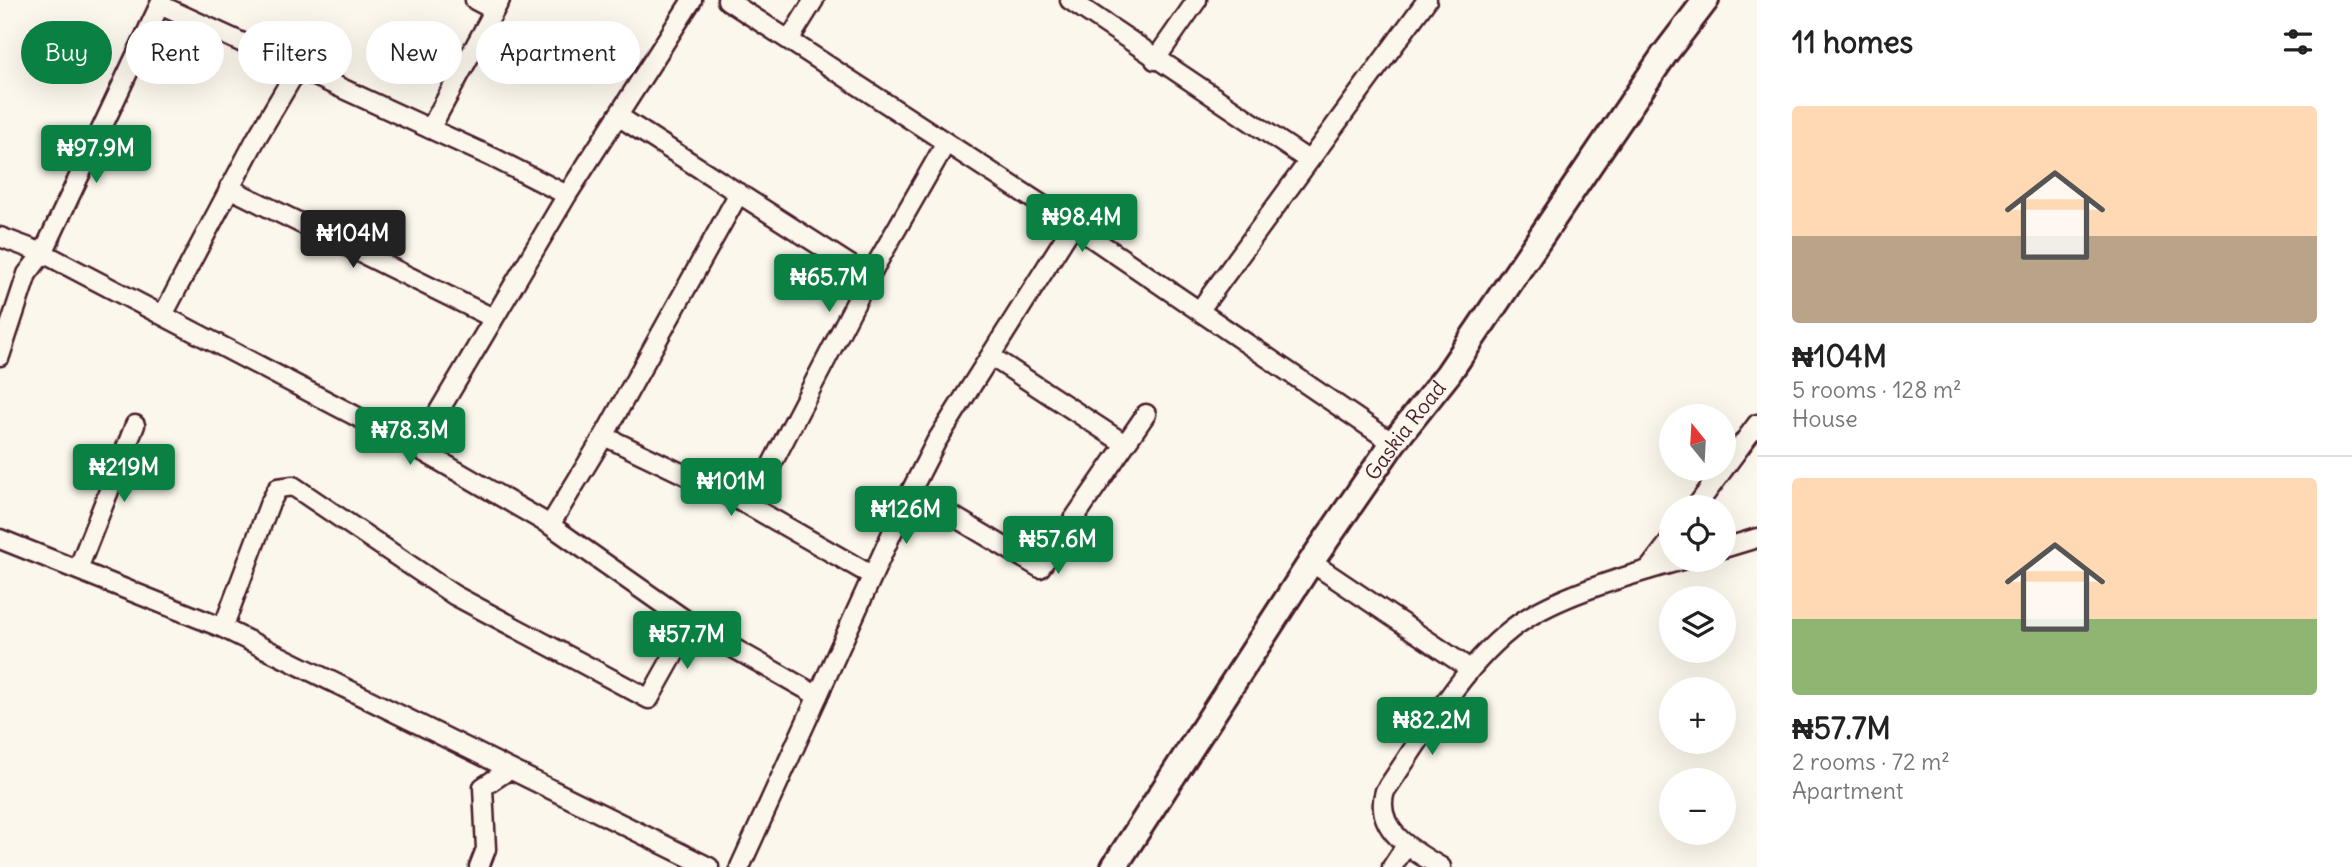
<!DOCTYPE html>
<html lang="en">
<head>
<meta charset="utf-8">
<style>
	:root { --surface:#fff; --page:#f6f6f6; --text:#222; --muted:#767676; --line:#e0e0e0; --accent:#0b8043 }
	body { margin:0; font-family:Delius,sans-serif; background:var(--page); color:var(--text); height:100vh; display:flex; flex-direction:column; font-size:26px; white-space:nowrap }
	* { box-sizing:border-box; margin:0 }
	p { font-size:23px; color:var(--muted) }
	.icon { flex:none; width:38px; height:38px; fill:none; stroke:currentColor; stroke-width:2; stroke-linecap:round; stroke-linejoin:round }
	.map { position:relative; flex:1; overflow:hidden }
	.drawer { display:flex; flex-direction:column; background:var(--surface); width:595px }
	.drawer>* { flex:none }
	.hud { position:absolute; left:21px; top:21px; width:665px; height:63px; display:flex; gap:14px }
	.needle { width:46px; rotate:342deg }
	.tools { position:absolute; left:1659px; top:404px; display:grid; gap:14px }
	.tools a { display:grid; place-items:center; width:77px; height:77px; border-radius:50%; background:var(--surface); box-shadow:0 7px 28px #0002; font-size:35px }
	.price { position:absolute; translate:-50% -60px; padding:0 16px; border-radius:7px; background:var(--accent); color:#fff; font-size:23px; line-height:46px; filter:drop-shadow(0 2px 4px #0008) }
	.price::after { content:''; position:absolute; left:50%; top:42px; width:21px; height:16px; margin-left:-10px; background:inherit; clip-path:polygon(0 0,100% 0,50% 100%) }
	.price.on { background:#222; color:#fff }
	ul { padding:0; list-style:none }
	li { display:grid; align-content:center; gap:14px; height:371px; padding:0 35px }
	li+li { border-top:2px solid var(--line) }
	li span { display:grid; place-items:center; height:217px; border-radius:7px; color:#555 }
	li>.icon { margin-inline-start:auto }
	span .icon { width:126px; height:126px; fill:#fffc; stroke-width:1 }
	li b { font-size:30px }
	h2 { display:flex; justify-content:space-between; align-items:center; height:84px; padding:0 35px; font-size:30px }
	.tag { padding:0 24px; border-radius:32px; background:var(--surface); box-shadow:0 7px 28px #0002; font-size:24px; line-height:63px }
	.tag.on { background:var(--accent); color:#fff }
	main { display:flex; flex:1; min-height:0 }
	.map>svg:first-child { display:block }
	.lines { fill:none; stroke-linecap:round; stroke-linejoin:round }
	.minor-casing { stroke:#4a1f2b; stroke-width:23 }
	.secondary-casing { stroke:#4a1f2b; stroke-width:30 }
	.minor { stroke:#fbf7ec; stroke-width:18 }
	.secondary { stroke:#fbf7ec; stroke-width:24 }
	.labels { text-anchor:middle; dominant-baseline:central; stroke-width:7; stroke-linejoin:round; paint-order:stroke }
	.street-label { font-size:21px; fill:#4a1f2b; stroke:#fbf7ec }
</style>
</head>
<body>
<main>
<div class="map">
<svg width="1757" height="867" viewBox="0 0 1757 867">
	<rect width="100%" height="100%" fill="#fbf7ec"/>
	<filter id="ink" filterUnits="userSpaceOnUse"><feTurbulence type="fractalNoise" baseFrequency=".0143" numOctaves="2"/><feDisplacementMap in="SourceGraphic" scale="14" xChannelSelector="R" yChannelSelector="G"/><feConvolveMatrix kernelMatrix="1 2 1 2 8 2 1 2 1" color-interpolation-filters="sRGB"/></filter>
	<g filter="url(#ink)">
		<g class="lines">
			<g class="minor-casing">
				<path id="minor" d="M475 0 494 10
					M727 0 1073 225 1393 443
					M1070 0 1308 160
					M160 5 496 159 567 195
					M789 40 814 0
					M1155 60 1197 0
					M618 116 869 277
					M430 129 500 0
					M229 188 493 318
					M0 237 43 253 417 448 550 525 691 624 818 696
					M1199 311 1427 0
					M163 315 256 139 298 68
					M0 356 27 274 43 253 162 0
					M992 357 1125 444
					M604 436 750 506 871 575
					M417 448 567 195 692 0
					M911 491 1040 568 1146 414
					M750 506 869 277 946 143
					M1695 508 1757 424
					M550 525 604 436 739 193
					M0 539 223 628 709 867
					M1724 548 1757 538
					M1311 562 1470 669
					M78 569 135 425
					M1648 570 1671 540
					M223 628 269 505 278 488 293 486 454 595 649 699 691 624
					M479 867 486 849 483 787 510 769
					M740 867 911 491 936 442 1073 225
					M1392 867 1405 847
					M1441 867C1413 851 1373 829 1385 791 1425 734 1467 656 1527 618 1568 592 1634 574 1682 560"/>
			</g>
			<g class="secondary-casing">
				<g id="secondary">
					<path id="s1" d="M1114 867 1311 562 1393 443 1448 374 1664 55 1706 0"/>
				</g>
			</g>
			<use href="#minor" class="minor"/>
			<use href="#secondary" class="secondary"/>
		</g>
	</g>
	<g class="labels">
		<g class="street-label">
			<text stroke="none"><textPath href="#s1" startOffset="525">Gaskia Road</textPath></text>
		</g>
	</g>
</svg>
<div class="tools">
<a><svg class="needle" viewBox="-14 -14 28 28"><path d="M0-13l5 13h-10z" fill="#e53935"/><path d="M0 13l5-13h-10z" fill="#767676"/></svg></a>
<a><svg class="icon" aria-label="locate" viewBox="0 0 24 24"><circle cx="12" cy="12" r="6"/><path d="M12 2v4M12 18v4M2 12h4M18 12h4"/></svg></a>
<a><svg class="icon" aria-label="layers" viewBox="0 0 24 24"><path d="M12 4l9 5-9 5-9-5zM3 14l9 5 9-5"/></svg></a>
<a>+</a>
<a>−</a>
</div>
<b class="price" style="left:96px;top:185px">₦97.9M</b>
<b class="price" style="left:1082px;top:254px">₦98.4M</b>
<b class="price on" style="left:353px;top:270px">₦104M</b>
<b class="price" style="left:829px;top:314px">₦65.7M</b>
<b class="price" style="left:410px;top:467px">₦78.3M</b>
<b class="price" style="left:124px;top:504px">₦219M</b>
<b class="price" style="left:731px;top:518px">₦101M</b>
<b class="price" style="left:906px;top:546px">₦126M</b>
<b class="price" style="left:1058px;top:576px">₦57.6M</b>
<b class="price" style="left:687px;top:671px">₦57.7M</b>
<b class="price" style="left:1432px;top:757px">₦82.2M</b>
<div class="hud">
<a class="tag on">Buy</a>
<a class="tag">Rent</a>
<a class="tag">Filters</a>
<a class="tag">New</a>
<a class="tag">Apartment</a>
</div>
</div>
<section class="drawer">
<h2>11 homes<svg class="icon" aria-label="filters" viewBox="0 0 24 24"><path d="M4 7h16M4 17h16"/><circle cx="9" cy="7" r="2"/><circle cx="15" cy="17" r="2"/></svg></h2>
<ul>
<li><span style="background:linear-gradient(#ffd9b3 60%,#b9a48a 0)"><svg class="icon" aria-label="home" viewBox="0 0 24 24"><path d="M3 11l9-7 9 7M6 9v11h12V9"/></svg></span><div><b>₦104M</b><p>5 rooms · 128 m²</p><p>House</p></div></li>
<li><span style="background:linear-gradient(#ffd9b3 65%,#8fb573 0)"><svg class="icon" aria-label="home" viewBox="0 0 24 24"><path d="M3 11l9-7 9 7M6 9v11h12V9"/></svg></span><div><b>₦57.7M</b><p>2 rooms · 72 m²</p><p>Apartment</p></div></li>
</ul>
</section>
</main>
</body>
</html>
